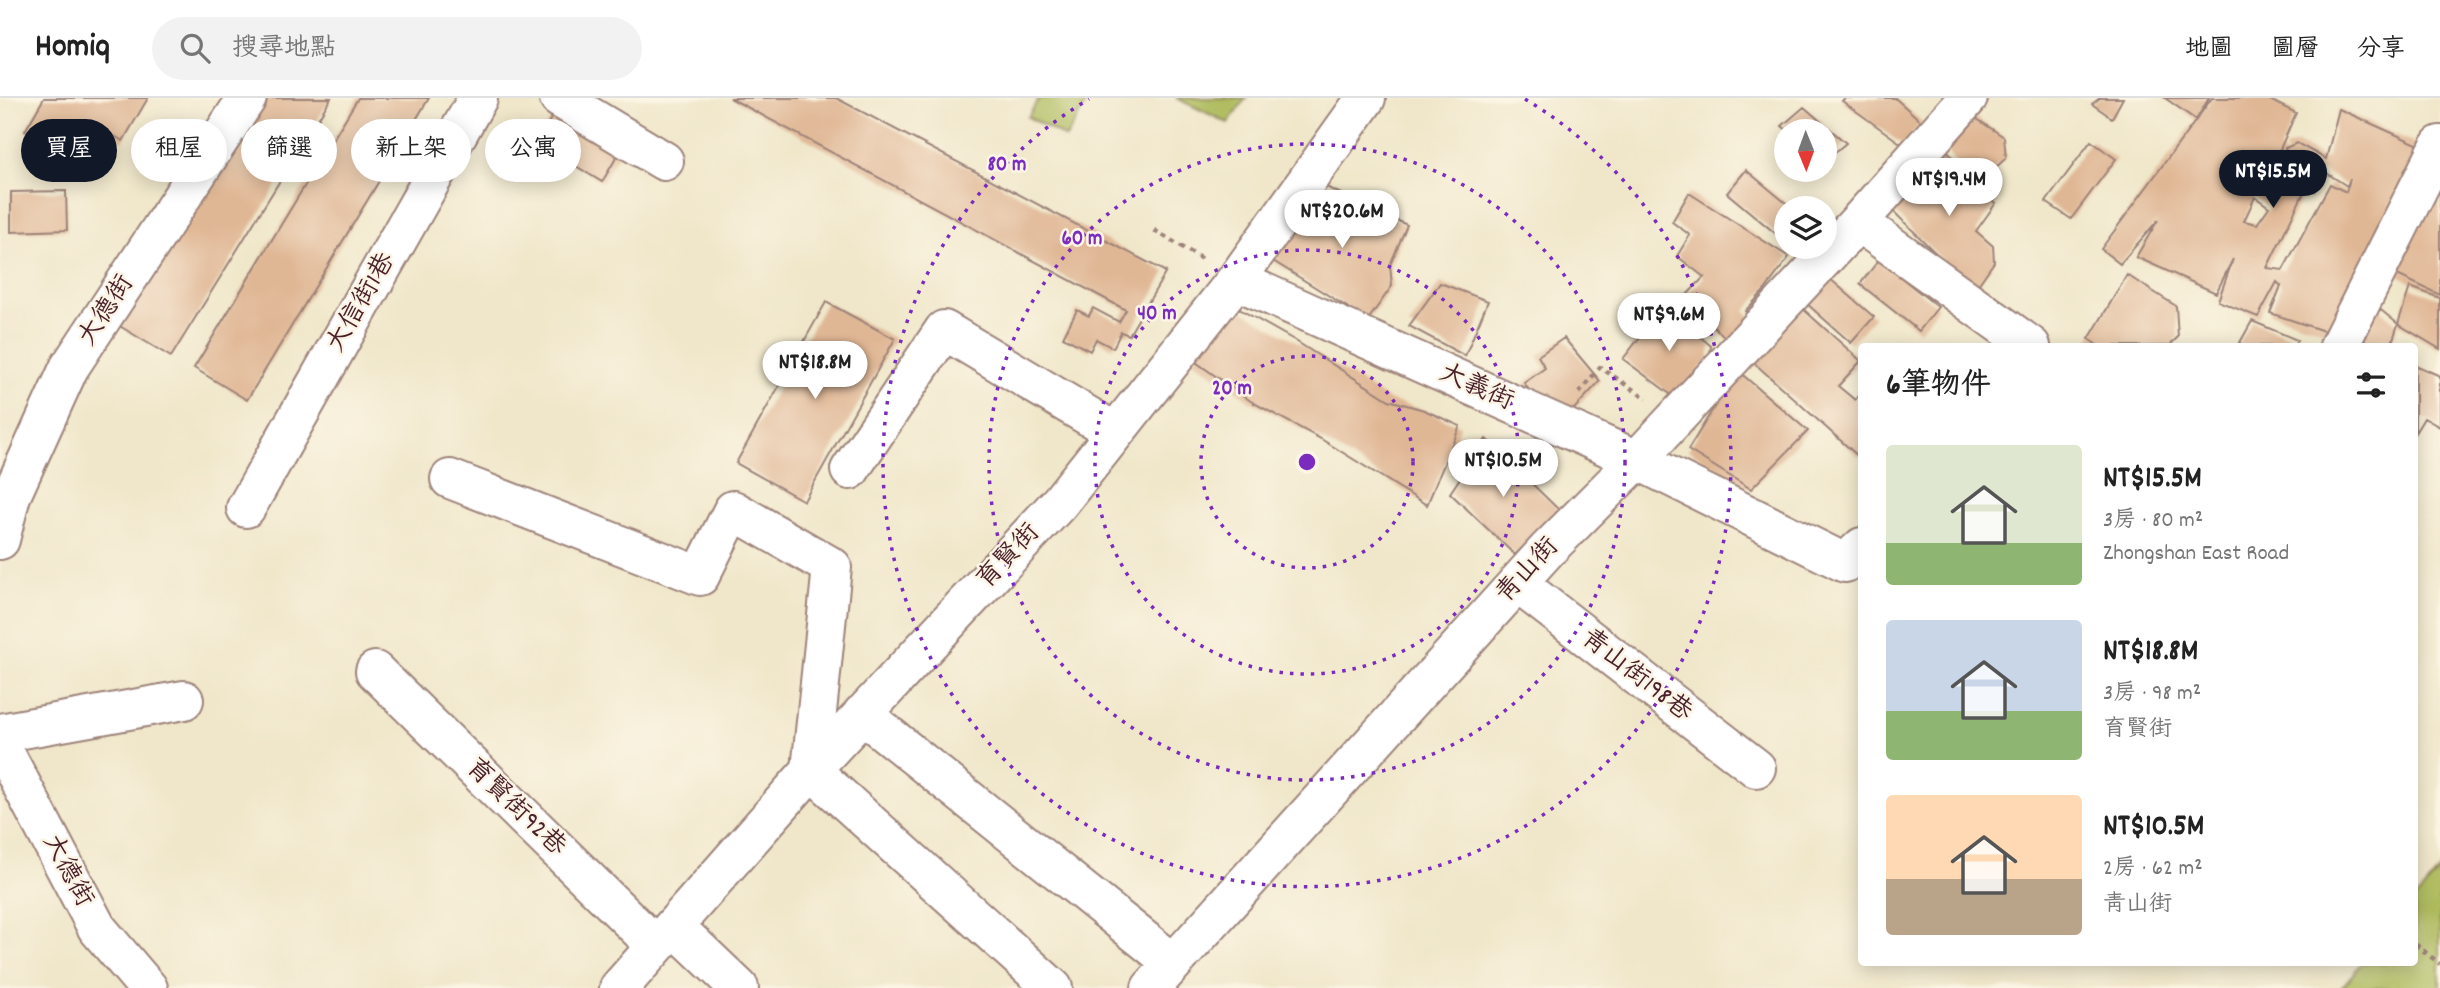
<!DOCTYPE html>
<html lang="zh-TW">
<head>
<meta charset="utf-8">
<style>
	:root { --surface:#fff; --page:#f2f2f2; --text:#222; --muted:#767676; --line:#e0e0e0; --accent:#111827 }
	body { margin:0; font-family:Dekko,"LXGW WenKai TC",sans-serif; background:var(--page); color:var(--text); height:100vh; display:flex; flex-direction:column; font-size:26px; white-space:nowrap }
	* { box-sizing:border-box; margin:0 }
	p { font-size:23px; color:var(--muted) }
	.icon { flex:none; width:38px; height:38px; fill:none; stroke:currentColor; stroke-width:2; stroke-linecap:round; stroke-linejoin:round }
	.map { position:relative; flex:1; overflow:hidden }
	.sheet { position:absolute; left:1858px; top:245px; width:560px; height:623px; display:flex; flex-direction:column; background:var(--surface); border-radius:7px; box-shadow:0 4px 18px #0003 }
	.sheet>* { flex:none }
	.banner { position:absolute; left:21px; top:21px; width:665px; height:63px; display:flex; gap:14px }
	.needle { width:46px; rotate:179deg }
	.tools { position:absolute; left:1774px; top:21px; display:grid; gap:14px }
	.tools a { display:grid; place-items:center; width:63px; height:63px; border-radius:50%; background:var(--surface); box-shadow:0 4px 18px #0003; font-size:35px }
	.price { position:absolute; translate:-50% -60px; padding:0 16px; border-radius:24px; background:#fff; color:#222; font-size:23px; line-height:46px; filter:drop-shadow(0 2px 4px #0008) }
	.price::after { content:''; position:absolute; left:50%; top:42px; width:21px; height:16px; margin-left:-10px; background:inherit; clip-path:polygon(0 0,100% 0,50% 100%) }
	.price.selected { background:var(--accent); color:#fff }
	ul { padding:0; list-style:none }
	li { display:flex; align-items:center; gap:21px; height:175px; padding:0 28px }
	li span { display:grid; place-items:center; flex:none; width:196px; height:140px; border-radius:7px; color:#555 }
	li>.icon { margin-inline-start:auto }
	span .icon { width:84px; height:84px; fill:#fffc; stroke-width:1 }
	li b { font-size:30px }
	h2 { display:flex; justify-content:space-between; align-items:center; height:84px; padding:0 28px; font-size:30px }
	.tag { padding:0 24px; border-radius:32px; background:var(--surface); box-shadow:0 4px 18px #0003; font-size:24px; line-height:63px }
	.tag.selected { background:var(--accent); color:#fff }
	header { display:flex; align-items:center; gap:42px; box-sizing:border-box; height:98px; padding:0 35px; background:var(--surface); border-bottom:2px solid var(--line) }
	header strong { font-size:33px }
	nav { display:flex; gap:38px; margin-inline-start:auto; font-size:24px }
	.search { width:490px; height:63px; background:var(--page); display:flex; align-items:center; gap:18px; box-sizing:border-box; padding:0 24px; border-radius:38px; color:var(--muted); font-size:26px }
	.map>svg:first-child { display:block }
	.green { fill:#aebb5d; stroke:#7c6d44; stroke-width:2 }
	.building { fill:#e0b795; fill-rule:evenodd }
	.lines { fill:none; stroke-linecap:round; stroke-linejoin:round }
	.minor-casing { stroke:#9d837a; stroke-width:42 }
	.path { stroke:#9d837a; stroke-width:4.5; stroke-dasharray:5 5; stroke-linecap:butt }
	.minor { stroke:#fff; stroke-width:38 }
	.ring { fill:none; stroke:#7b2cbf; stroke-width:3.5; stroke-dasharray:3.5 7 }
	.labels { text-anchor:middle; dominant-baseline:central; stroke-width:5; stroke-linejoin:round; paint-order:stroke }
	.street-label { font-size:26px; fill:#4a1f2b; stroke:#fcf5e5 }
	.centre { fill:#7b2cbf; stroke:#fcf5e5; stroke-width:3.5 }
	.ring-label { font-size:21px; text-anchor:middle; font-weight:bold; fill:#7b2cbf; stroke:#fcf5e5; stroke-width:5; stroke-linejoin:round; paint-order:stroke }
</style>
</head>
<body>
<header>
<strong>Homiq</strong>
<div class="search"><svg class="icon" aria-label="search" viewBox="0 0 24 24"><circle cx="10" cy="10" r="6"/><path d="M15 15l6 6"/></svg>搜尋地點</div>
<nav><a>地圖</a><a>圖層</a><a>分享</a></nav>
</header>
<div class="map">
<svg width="2440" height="890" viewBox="0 0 2440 890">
	<rect width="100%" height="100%" fill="#fcf5e5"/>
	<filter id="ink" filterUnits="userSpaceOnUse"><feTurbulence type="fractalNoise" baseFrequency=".0143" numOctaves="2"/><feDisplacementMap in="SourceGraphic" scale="14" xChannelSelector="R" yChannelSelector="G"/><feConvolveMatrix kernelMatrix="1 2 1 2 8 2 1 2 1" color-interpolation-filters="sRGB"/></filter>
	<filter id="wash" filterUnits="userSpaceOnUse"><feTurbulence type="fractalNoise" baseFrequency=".00686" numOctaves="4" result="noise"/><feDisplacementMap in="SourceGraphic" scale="28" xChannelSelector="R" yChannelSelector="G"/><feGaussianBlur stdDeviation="1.57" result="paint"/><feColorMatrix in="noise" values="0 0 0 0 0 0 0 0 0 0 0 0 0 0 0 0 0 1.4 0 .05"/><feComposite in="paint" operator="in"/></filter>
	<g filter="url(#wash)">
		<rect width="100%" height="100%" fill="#f0e7ca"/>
		<path class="green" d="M1039 0H1089L1066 40 1028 19Z
			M1176 0H1246L1228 25Z
			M2440 772V890H2341L2362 865 2415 864V801Z"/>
		<g id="blocks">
			<path class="building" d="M44 0H148L123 43 97 28 77 63 25 33Z
				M258 0H331L171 259 118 227Z
				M358 0H429L247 302 194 270Z
				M730 0H836L1166 174 1129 237 1121 234 1113 250 1096 241 1090 253 1063 239 1077 212 1089 218 1093 210 1119 224 1126 212Z
				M1845 0H1895L1922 24 1903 47 1842 3Z
				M2100 0H2123L2112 20 2092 6Z
				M2165 0H2209L2196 22 2212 0H2266L2296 15 2280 51 2288 60 2285 50 2297 45 2326 61 2339 11 2428 51 2403 112 2389 103 2401 118 2345 240 2270 215 2281 188 2277 184 2258 219 2218 203 2233 161 2216 195 2136 159 2158 122 2120 166 2101 151 2196 22ZM2322 72 2347 88 2350 81 2346 94 2330 86 2283 172 2267 170 2307 88 2315 93ZM2255 99 2269 109 2257 126 2244 123Z
				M1804 9 1846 45 1825 63V33H1788L1782 28Z
				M554 15 619 55 602 84 537 44Z
				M1971 17 2004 39 2006 60 1978 86 1954 63 1945 48Z
				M2091 43 2116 61 2071 121 2046 104Z
				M1935 55 1996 105 1976 133 1993 148 1994 164 1974 193 1889 109Z
				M2432 55 2440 56V197L2397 177Z
				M1746 72 1792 110H1787V145L1727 95Z
				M1324 88 1407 127 1390 167 1392 188 1368 222 1265 158Z
				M66 93 67 132 11 134V94Z
				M1689 95 1789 159 1765 192 1745 213 1754 221 1731 245 1684 200 1704 179 1677 158 1690 137 1672 124Z
				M1879 162 1938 209 1919 233 1860 186Z
				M2127 177 2176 208 2178 239 2169 248H2098L2089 241Z
				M1828 179 1874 219 1851 245 1806 205Z
				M1440 185 1488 203 1465 258 1409 228Z
				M2410 189 2440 200V251L2398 226Z
				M826 204 895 241 804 403 736 365Z
				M1234 208 1294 242 1389 302 1424 312 1460 328 1427 407 1321 341 1252 304 1193 262Z
				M1664 208 1711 248 1709 261 1674 299 1623 261Z
				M2376 208 2398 226 2391 248H2354Z
				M1802 210 1861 263 1838 288 1855 302 1862 294V356L1859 359 1753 264Z
				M2252 223 2297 242 2294 248H2238Z
				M1564 240 1600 283 1564 322 1541 309 1524 285 1545 270 1538 258Z
				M2415 267 2440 278V329L2424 320 2415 335Z
				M1737 272 1808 333 1751 391 1688 352Z
				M1486 341 1559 412 1515 457 1450 395Z"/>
		</g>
	</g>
	<g filter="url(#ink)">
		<use href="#blocks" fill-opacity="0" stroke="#9d837a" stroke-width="2"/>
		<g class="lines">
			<g class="minor-casing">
				<path id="minor" d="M559 0 664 63
					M1858 124 2031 248
					M1236 182 1637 362 1845 465 1862 449
					M2339 248 2440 47
					M850 372 944 232 1115 334
					M450 381 700 478 733 412 832 469 811 672 1053 890
					M246 410 478 0
					M0 442 11 398 69 270 247 0
					M1517 485 1756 670
					M375 573 656 848
					M862 616 1173 865
					M0 635 184 602
					M0 646 97 830 148 890
					M674 828 739 890
					M619 890 811 672 1060 404 1236 182 1366 0
					M1151 890 1547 452 1637 362 1858 124 1968 0"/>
			</g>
			<path class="path" d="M1154 132 1205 163
				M1579 295 1600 269 1647 301
				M2415 846 2440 866"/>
			<use href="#minor" class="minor"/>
		</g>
	</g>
	<g class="ring">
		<circle cx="1307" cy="364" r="106"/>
		<circle cx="1307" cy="364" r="212"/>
		<circle cx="1307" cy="364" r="318"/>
		<path d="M1525 1A424 424 0 1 1 1089 1"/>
	</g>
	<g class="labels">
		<g class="street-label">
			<text transform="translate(362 205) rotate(-60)">大信街1巷</text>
			<text transform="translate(107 213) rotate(-57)">大德街</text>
			<text transform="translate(1476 290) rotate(24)">大義街</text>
			<text transform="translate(1009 459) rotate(-47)">育賢街</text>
			<text transform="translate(1528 473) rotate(-47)">青山街</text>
			<text transform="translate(1636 578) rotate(38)">青山街198巷</text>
			<text transform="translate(515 710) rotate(44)">育賢街92巷</text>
			<text transform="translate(67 773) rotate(62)">大德街</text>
		</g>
	</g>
	<circle cx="1307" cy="364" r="10" class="centre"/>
	<g class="ring-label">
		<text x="1007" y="72">80 m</text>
		<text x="1082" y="146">60 m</text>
		<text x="1157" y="221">40 m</text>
		<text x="1232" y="296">20 m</text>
	</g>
</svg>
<div class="tools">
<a><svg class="needle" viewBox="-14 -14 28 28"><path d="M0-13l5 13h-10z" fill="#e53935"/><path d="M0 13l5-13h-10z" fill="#767676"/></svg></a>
<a><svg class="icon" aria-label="layers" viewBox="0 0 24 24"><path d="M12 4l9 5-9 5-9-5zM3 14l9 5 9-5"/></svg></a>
</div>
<b class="price selected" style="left:2273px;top:112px">NT$15.5M</b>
<b class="price" style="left:1949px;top:120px">NT$19.4M</b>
<b class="price" style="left:1342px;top:152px">NT$20.6M</b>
<b class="price" style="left:1669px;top:255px">NT$9.6M</b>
<b class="price" style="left:815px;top:303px">NT$18.8M</b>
<b class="price" style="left:1503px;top:401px">NT$10.5M</b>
<div class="banner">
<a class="tag selected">買屋</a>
<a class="tag">租屋</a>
<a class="tag">篩選</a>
<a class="tag">新上架</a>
<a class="tag">公寓</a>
</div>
<section class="sheet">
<h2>6筆物件<svg class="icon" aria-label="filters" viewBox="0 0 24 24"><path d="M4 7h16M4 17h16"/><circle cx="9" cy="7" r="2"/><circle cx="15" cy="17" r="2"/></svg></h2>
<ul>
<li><span style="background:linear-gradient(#dfe7d0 70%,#8fb573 0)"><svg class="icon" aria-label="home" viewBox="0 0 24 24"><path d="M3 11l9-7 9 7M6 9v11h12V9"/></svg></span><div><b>NT$15.5M</b><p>3房 · 80 m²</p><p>Zhongshan East Road</p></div></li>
<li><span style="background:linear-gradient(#c9d6e8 65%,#8fb573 0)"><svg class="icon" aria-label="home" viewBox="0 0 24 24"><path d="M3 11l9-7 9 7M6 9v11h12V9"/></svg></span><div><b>NT$18.8M</b><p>3房 · 98 m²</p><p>育賢街</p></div></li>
<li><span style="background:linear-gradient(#ffd9b3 60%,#b9a48a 0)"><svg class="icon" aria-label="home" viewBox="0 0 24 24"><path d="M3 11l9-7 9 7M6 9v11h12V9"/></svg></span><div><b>NT$10.5M</b><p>2房 · 62 m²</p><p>青山街</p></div></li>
</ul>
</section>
</div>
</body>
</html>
